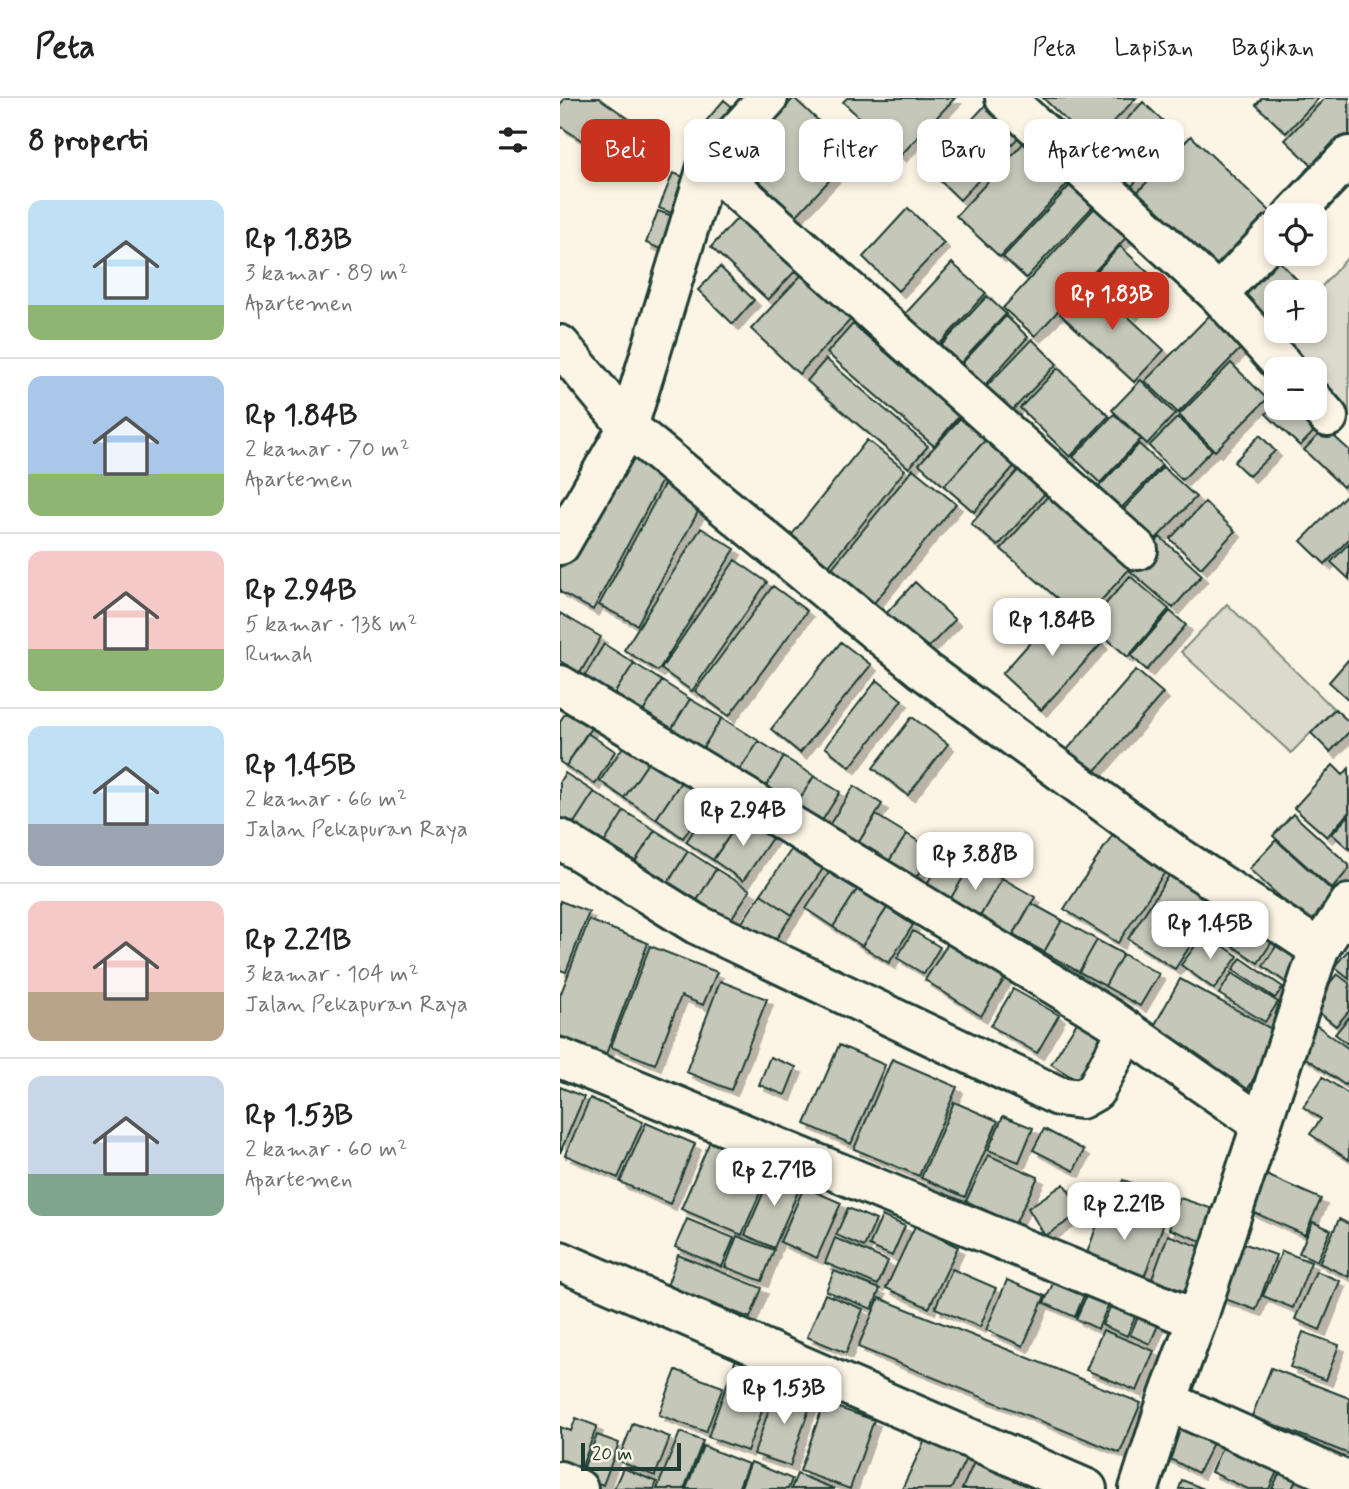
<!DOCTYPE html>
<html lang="id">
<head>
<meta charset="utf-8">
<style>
	:root { --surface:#fff; --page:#f6f6f6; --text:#222; --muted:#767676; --line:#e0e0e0; --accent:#c8321e }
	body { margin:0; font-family:Mynerve,sans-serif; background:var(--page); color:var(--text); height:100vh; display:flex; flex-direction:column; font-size:26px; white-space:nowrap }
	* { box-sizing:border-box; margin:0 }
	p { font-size:23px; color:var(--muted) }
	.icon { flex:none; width:38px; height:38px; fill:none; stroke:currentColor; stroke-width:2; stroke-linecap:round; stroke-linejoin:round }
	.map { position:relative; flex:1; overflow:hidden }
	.sheet { display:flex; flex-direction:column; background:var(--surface); width:560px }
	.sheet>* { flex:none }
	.top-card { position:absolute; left:21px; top:21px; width:662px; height:63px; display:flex; gap:14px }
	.fabs { position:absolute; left:704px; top:105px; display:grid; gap:14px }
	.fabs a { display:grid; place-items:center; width:63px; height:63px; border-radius:14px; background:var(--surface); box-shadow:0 4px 10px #0003; font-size:35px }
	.scale { position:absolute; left:21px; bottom:18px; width:100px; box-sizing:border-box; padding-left:7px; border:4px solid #1f3d34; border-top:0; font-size:19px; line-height:24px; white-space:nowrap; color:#1f3d34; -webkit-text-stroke:5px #fcf5e5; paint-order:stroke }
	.price { position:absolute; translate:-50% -60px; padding:0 16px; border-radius:14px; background:#fff; color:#222; font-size:23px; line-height:46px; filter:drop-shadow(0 2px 4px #0008) }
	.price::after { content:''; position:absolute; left:50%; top:42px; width:21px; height:16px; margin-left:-10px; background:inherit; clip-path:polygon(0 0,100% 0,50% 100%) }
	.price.current { background:var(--accent); color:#fff }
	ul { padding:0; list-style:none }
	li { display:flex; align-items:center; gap:21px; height:175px; padding:0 28px }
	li+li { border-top:2px solid var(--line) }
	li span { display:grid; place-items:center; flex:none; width:196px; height:140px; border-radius:14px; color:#555 }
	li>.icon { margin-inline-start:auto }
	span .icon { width:84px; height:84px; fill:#fffc; stroke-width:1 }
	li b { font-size:30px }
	h2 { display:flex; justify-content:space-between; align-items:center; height:84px; padding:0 28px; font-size:30px }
	.pill { padding:0 24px; border-radius:14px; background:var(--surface); box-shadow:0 4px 10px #0003; font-size:24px; line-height:63px }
	.pill.current { background:var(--accent); color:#fff }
	header { display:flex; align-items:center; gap:42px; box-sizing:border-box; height:98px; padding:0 35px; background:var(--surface); border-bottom:2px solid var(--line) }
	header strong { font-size:33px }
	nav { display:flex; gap:38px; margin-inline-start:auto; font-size:24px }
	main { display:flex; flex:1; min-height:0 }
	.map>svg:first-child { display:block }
	.green { fill:#dcdacc; stroke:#7e8c80; stroke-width:2 }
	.building { fill:#c5c7b9; stroke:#1f3d34; stroke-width:2; filter:url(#shadow) }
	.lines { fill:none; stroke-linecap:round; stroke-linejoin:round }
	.minor-casing { stroke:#1f3d34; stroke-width:44 }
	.minor { stroke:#fcf5e5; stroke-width:38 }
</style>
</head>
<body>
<header>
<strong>Peta</strong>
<nav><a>Peta</a><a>Lapisan</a><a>Bagikan</a></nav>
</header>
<main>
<section class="sheet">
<h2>8 properti<svg class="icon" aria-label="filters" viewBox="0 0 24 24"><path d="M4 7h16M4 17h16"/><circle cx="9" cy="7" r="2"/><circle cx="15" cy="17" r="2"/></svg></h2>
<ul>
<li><span style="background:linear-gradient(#bfe0f5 75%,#8fb573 0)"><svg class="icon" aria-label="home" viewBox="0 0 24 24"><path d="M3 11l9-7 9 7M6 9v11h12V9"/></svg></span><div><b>Rp 1.83B</b><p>3 kamar · 89 m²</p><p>Apartemen</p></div></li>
<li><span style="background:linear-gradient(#a9c7e8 70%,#8fb573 0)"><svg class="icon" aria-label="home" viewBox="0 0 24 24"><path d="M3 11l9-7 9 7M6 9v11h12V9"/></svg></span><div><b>Rp 1.84B</b><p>2 kamar · 70 m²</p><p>Apartemen</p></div></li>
<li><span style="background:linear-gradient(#f6c9c9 70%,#8fb573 0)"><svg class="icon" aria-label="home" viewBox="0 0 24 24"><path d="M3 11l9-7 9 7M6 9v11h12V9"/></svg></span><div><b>Rp 2.94B</b><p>5 kamar · 138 m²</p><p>Rumah</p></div></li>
<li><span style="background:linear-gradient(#bfe0f5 70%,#9aa5b1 0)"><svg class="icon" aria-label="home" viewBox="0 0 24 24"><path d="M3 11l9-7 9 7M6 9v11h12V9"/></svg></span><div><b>Rp 1.45B</b><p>2 kamar · 66 m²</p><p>Jalan Pekapuran Raya</p></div></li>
<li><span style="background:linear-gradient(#f6c9c9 65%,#b9a48a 0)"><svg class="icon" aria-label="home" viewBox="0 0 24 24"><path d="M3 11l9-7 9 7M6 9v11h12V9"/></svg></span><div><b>Rp 2.21B</b><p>3 kamar · 104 m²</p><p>Jalan Pekapuran Raya</p></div></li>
<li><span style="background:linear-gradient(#c9d6e8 70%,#7fa58c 0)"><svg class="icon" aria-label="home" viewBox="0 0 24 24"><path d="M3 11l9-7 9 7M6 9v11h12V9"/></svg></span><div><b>Rp 1.53B</b><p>2 kamar · 60 m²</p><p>Apartemen</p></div></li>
</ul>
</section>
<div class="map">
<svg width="789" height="1391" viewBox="0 0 789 1391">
	<defs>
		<filter id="shadow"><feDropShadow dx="6" dy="6" stdDeviation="0" flood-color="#0004"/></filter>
	</defs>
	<rect width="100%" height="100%" fill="#fcf5e5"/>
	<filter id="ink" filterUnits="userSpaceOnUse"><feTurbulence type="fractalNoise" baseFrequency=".0143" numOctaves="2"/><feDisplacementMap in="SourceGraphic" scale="14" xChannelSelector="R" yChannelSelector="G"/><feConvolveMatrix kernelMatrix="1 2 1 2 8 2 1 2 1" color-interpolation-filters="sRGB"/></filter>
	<g filter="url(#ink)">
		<path class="green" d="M789 158V324L754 284V271H743L716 241 723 233H754V197Z
			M667 506 774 611 731 655 621 554Z"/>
		<path class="building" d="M5 0H39L72 23 46 59 0 28V7Z
			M234 0 294 56 236 118 176 61Z
			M287 0H395L340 58 283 4Z
			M432 0 468 29 400 102 367 70Z
			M483 0H576L532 47Z
			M702 0H759L726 35 696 7Z
			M765 0H789V42L759 74 725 42Z
			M164 2 183 18 154 53 134 37Z
			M583 4 619 38 566 94 531 60Z
			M470 38 514 79 440 159 396 118Z
			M631 38 712 115 648 182 567 105Z
			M113 75 138 84 124 120 99 110Z
			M516 81 539 102 466 180 443 159Z
			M541 103 573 132 475 238 443 210Z
			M348 110 384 145 338 193 303 159Z
			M98 113 124 122 111 155 86 145Z
			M181 116 238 170 208 202 151 149Z
			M560 148 599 185 571 216 531 179Z
			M717 161 747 192 745 194H716V222L701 236 671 205Z
			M392 165 426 195 379 247 345 216Z
			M160 169 194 202 173 226 138 192Z
			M249 169 297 215 239 276 191 231Z
			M530 183 604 252 574 284 500 216Z
			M427 198 446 216 397 269 378 251Z
			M654 213 687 244 618 315 585 283Z
			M446 218 468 239 416 297 393 275Z
			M293 226 399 318 374 348 267 255Z
			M472 241 497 266 443 322 418 297Z
			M266 261 368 348 349 370 247 283Z
			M671 265 707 301 655 353 619 317Z
			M498 270 549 318 510 359 460 310Z
			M581 282 615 316 587 346 552 312Z
			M716 305V310H746L762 325 740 348 706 316Z
			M554 316 581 341 540 385 513 359Z
			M403 317 428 339 384 388 359 366Z
			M618 319 652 352 622 382 589 348Z
			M765 330 789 352V383L783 389 744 352Z
			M700 337 715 353 689 378 674 364Z
			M428 339 457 365 414 414 384 388Z
			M307 342 345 372 268 469 230 439Z
			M579 346 602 367 553 419 530 398Z
			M65 349 108 371 33 512 0 494V470Z
			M603 369 636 399 592 445 560 415Z
			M460 370 487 393 438 448 411 426Z
			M353 371 396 406 304 517 262 482Z
			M108 379 146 399 77 527 39 507Z
			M789 394V441L765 466 741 443Z
			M489 397 571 469 523 523 441 451Z
			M645 404 675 433 641 470 610 441Z
			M141 430 175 451 98 573 64 552Z
			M600 439 642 477 613 510 570 473Z
			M789 445V481L771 464Z
			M175 462 207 484 132 593 101 571Z
			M570 478 609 511 568 559 529 525Z
			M355 484 395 522 362 556 323 519Z
			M213 488 247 513 169 618 135 593Z
			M502 509 542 545 481 612 442 576Z
			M610 513 626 527 587 572 571 558Z
			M0 515 41 539 20 575 0 563Z
			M281 544 311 567 240 655 211 631Z
			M44 546 74 565 47 607 18 589Z
			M789 561V602L769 584Z
			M74 565 102 583 76 625 47 607Z
			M576 572 603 595 533 676 506 653Z
			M317 582 342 602 290 669 265 649Z
			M102 583 130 601 106 640 78 622Z
			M130 601 162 620 137 659 106 640Z
			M775 611 789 624V634L770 654 751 635Z
			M7 613 31 630 6 668 0 664V623Z
			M352 619 388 646 348 697 313 670Z
			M162 620 199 643 173 682 137 659Z
			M27 635 55 653 35 686 6 668Z
			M67 643 92 659 64 700 40 683Z
			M199 643 224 659 200 698 173 682Z
			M92 659 123 681 96 721 64 700Z
			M224 659 254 678 230 717 200 698Z
			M773 667 783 677 789 670V714L767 739 734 710Z
			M5 675 34 694 10 731 0 724V683Z
			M254 678 280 694 257 731 231 715Z
			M123 681 151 700 123 740 96 721Z
			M294 688 322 706 297 747 268 729Z
			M34 694 64 713 41 750 10 731Z
			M152 706 179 724 153 762 126 744Z
			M64 713 95 732 71 770 41 750Z
			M184 716 214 737 183 783 153 762Z
			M733 716 789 767V771L772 791 713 738Z
			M316 717 347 736 327 766 297 747Z
			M789 717V751L772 736Z
			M95 732 128 753 104 791 71 770Z
			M555 733 609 768 558 845 504 811Z
			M347 736 373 753 354 783 327 766Z
			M716 742 778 798 751 827 689 771Z
			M235 746 266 766 232 817 201 796Z
			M387 750 412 764 387 807 363 793Z
			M128 753 156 771 133 809 104 791Z
			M412 764 442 780 417 824 387 807Z
			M156 771 190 792 166 829 133 809Z
			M270 773 298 790 273 829 246 811Z
			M612 773 659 803 615 871 568 841Z
			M442 780 475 799 451 841 418 822Z
			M298 790 327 810 302 848 273 829Z
			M670 795 721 830 698 865 646 830Z
			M201 796 232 817 210 850 179 829Z
			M0 803 29 814 6 874 0 872Z
			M471 805 502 822 484 854 453 837Z
			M327 810 353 827 329 865 302 848Z
			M29 822 88 845 46 956 0 938V898Z
			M502 822 537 842 519 874 484 854Z
			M353 833 380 849 364 876 337 860Z
			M645 835 678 858 654 891 621 867Z
			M721 841 750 861 731 888 703 868Z
			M537 842 563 856 545 888 519 874Z
			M389 844 445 880 421 918 365 882Z
			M90 848 157 874 143 907 121 898 95 966 51 949Z
			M789 851V881L774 869Z
			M563 856 599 876 580 908 545 888Z
			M681 860 723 889 715 900 673 872Z
			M672 875 718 904 705 924 659 896Z
			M777 876 789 885V913L776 928 751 908Z
			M620 881 719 935 684 998 586 943Z
			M160 883 207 901 171 992 126 974Z
			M453 891 499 917 477 955 431 928Z
			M523 915 554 934 521 985 491 966Z
			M789 919V947L775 936Z
			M756 927 789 951V981L785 987 737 954Z
			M279 947 325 967 291 1046 245 1026Z
			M210 959 236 969 225 997 199 987Z
			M332 961 397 989 359 1078 294 1051Z
			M763 979 789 996V1062L750 1036 761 1021 743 1009Z
			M0 989 24 999 0 1055Z
			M30 1000 83 1024 58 1080 5 1057Z
			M394 1004 438 1023 405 1099 361 1080Z
			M443 1018 473 1030 459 1064 428 1052Z
			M86 1025 135 1046 110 1106 60 1084Z
			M484 1031 524 1052 514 1073 473 1052Z
			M150 1043 211 1069 182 1137 121 1111Z
			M428 1057 478 1079 455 1126 406 1103Z
			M214 1070 243 1082 214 1150 185 1137Z
			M702 1075 761 1101 745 1137 686 1111Z
			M563 1082 605 1097 597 1118 555 1104Z
			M504 1086 522 1114 485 1138 468 1110Z
			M244 1089 281 1105 257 1160 220 1144Z
			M620 1100 659 1113 647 1145 609 1131Z
			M544 1107 603 1128 583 1182 525 1161Z
			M288 1110 316 1122 304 1149 276 1137Z
			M322 1118 345 1128 332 1158 309 1148Z
			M127 1121 174 1140 162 1169 115 1149Z
			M779 1121 789 1126V1179L759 1165Z
			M753 1124 771 1132 757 1163 739 1155Z
			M355 1128 398 1149 369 1210 326 1190Z
			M608 1137 644 1150 628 1195 592 1181Z
			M177 1138 214 1152 202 1183 165 1169Z
			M275 1140 328 1163 318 1187 265 1165Z
			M680 1144 716 1157 696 1212 659 1199Z
			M722 1153 751 1164 733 1210 703 1198Z
			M118 1157 202 1190 190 1220 107 1188Z
			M392 1171 436 1190 420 1229 375 1210Z
			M274 1173 320 1191 312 1211 266 1193Z
			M756 1173 780 1183 760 1232 735 1221Z
			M495 1181 525 1195 515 1219 484 1205Z
			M447 1182 485 1198 463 1248 426 1232Z
			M528 1194 550 1203 538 1231 516 1221Z
			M265 1196 303 1211 286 1255 247 1239Z
			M319 1200 581 1305 560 1355 298 1249Z
			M553 1203 577 1214 567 1238 542 1227Z
			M579 1216 599 1225 590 1246 570 1237Z
			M543 1232 594 1253 577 1293 526 1272Z
			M743 1234 779 1247 766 1282 730 1269Z
			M176 1261 216 1275 187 1353 148 1339Z
			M711 1270 789 1300V1356L692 1318Z
			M116 1272 163 1289 146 1334 99 1317Z
			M217 1287 253 1299 230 1368 194 1356Z
			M264 1305 314 1322 290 1391 240 1373Z
			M621 1312 660 1331 638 1375 600 1356Z
			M16 1320 37 1328 20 1373 0 1365V1329L11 1333Z
			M73 1325 110 1339 95 1378 58 1363Z
			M371 1329 412 1348 391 1391H342Z
			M670 1331 725 1356 709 1391H688L651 1374Z
			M120 1334 143 1343 124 1391H97Z
			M37 1337 59 1345 43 1387 20 1378Z
			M143 1348 188 1366 178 1391H126Z
			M419 1353 511 1391H402Z
			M727 1358 743 1366 732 1391H712Z
			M191 1364 232 1381 228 1391H180Z
			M63 1370 97 1384 94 1391 54 1390Z
			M237 1376 275 1391H231Z
			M622 1382 644 1391H619Z"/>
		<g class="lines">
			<g class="minor-casing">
				<path id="minor" d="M445 0 658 196
					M148 66 578 452
					M733 117 789 58
					M716 135 658 196 726 271
					M0 247 68 329 363 572 614 756 759 851
					M754 303 768 319
					M0 447 68 329 148 66 208 0
					M0 587 549 920 701 1026
					M0 741 136 826 498 998 521 1001 535 993 567 933
					M0 960 637 1222
					M0 1163 527 1391
					M607 1303 789 1384
					M0 1383 18 1391
					M579 1391 607 1303 637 1222 759 851 789 806"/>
			</g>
			<use href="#minor" class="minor"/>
		</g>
	</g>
</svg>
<div class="fabs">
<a><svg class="icon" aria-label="locate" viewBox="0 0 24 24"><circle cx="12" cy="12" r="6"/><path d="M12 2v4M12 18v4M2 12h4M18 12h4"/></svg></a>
<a>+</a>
<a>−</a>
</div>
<div class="scale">20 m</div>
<b class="price current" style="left:552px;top:234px">Rp 1.83B</b>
<b class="price" style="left:492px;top:560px">Rp 1.84B</b>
<b class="price" style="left:183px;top:750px">Rp 2.94B</b>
<b class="price" style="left:415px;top:794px">Rp 3.88B</b>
<b class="price" style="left:650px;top:863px">Rp 1.45B</b>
<b class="price" style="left:214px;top:1110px">Rp 2.71B</b>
<b class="price" style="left:564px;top:1144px">Rp 2.21B</b>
<b class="price" style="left:224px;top:1328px">Rp 1.53B</b>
<div class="top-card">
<a class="pill current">Beli</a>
<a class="pill">Sewa</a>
<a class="pill">Filter</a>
<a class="pill">Baru</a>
<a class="pill">Apartemen</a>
</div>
</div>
</main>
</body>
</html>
